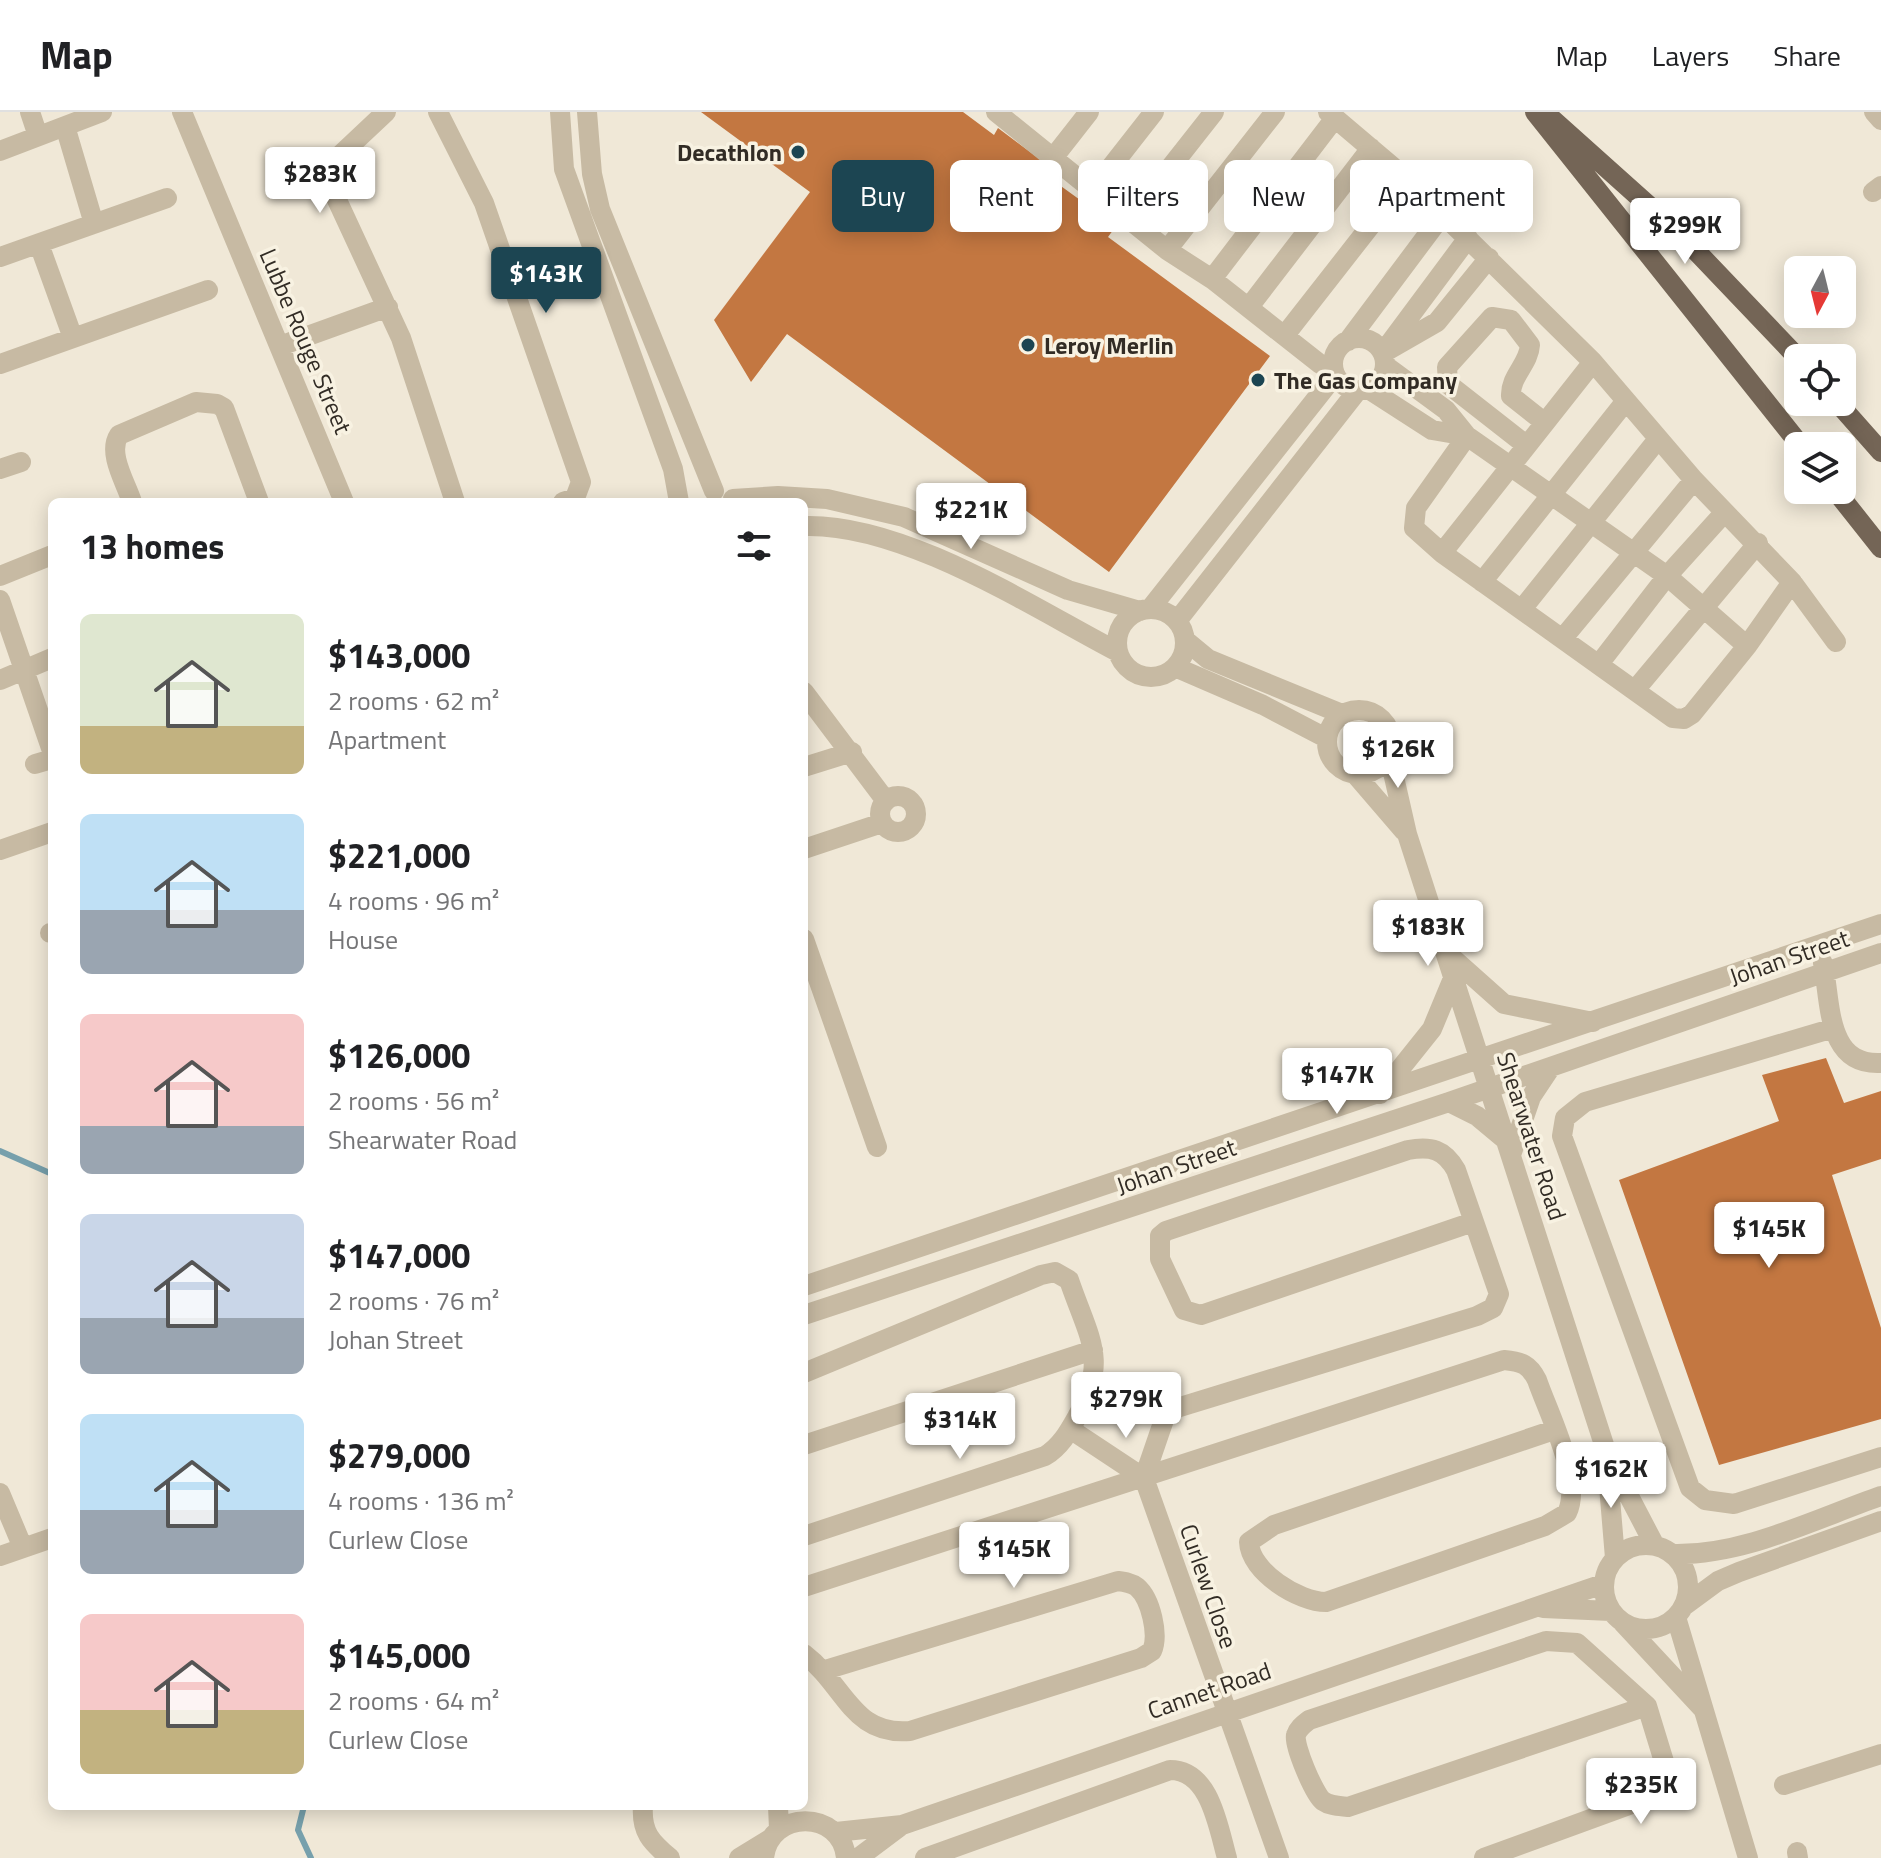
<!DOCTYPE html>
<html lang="en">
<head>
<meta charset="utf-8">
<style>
	:root { --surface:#fff; --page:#f6f6f6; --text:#202124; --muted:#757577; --line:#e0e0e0; --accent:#1c4552 }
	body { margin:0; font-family:"Titillium Web",sans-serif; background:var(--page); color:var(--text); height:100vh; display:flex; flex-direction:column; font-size:30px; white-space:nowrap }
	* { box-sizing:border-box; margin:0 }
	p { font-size:26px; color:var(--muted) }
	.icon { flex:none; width:44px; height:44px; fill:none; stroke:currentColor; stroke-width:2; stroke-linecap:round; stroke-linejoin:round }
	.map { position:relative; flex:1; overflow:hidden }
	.details { position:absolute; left:48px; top:386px; width:760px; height:1312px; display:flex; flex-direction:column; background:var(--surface); border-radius:12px; box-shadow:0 4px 20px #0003 }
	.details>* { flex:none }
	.top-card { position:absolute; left:832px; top:48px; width:760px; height:72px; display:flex; gap:16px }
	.needle { width:52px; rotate:187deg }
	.tools { position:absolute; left:1784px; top:144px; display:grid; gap:16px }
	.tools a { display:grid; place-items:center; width:72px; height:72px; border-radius:12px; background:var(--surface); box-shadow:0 4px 20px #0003; font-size:40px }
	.price { position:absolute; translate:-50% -68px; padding:0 18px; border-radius:8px; background:#fff; color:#222; font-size:26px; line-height:52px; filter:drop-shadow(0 2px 4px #0008) }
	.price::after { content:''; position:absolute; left:50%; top:48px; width:24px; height:18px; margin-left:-12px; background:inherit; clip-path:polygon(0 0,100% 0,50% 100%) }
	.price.on { background:var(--accent); color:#fff }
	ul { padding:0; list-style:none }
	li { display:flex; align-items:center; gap:24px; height:200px; padding:0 32px }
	li span { display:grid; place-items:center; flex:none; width:224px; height:160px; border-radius:12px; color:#555 }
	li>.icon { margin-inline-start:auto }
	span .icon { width:96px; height:96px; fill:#fffc; stroke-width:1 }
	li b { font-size:34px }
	h2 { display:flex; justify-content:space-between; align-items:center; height:96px; padding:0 32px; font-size:34px }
	.chip { padding:0 28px; border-radius:12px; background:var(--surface); box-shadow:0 4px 20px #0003; font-size:28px; line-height:72px }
	.chip.on { background:var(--accent); color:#fff }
	header { display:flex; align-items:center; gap:48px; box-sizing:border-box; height:112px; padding:0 40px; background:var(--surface); border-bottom:2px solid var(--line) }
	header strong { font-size:38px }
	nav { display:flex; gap:44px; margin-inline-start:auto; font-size:28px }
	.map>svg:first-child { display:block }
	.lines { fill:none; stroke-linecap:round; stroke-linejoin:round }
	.stream { stroke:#77a0ac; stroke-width:6 }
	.building { fill:#c37741 }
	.minor { stroke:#c7baa3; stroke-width:20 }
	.major { stroke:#746556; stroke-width:20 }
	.poi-dot { fill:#1c4552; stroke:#f8f2e2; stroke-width:3 }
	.labels { text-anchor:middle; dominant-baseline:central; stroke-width:7; stroke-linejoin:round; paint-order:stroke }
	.poi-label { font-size:24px; font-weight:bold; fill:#322c25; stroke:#f8f2e2; text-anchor:start }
	.street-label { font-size:24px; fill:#322c25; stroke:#f8f2e2 }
</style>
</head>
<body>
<header>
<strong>Map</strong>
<nav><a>Map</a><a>Layers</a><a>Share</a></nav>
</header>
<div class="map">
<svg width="1881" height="1746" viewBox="0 0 1881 1746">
	<rect width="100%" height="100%" fill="#f0e8d7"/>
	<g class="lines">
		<path class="stream" d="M0 1039 52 1062
			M304 1694 298 1718 311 1746"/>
	</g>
	<path class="building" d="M701 0H963L994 23 998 16 1053 57 1047 64 1116 114 1108 125 1270 244 1109 460 787 222 751 270 714 208 810 80Z
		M1826 946 1844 991 1881 979V1047L1832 1063 1881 1216V1307L1719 1353 1619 1068 1779 1009 1762 963Z"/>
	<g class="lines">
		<path class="minor" d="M30 0 38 24
			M182 0 344 390
			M386 0 336 47 331 55V75L401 226 455 390
			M438 0 484 91 581 370 575 386 563 390
			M560 0 564 57 673 357 679 390
			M587 0 592 62 600 97 714 379
			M996 0 1167 138 1212 167 1320 252 1333 257
			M1328 0 1407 67 1593 250
			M1874 0 1881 8
			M65 14 94 112
			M0 39 102 0
			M1053 46 1089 0
			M1093 78 1154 0
			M1873 80 1881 74
			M1129 108 1214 0
			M39 132 73 226
			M1167 138 1275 0
			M0 145 167 86
			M1212 167 1335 6
			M1249 195 1371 36
			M1285 223 1407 67
			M1333 252a26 26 0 1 1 52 0a26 26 0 1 1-52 0Z
			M1348 229 1443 102
			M280 234 388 195
			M1387 235 1468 126
			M1383 241 1437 210 1489 146
			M0 252 208 178
			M1386 254 1446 298 1467 324 1667 464 1747 534 1692 602 1684 607 1673 606 1442 441 1414 416 1416 396 1467 324
			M1370 278 1432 318 1467 324
			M1526 333 1448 272 1447 255 1492 205 1511 208 1530 233C1529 252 1510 264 1511 284L1544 310
			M0 357 21 350
			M733 387 778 384 827 387 904 405 1068 478 1140 499
			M132 390C126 371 107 341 119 323L196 290 217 292 224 296 259 390
			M804 414C904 411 1030 494 1118 540
			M1442 441 1593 250 1694 368 1792 470 1836 530
			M0 464 52 443
			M1482 470 1625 290
			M0 488 52 639
			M1150 497 1335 263
			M1522 497 1658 327
			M1117 531a34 34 0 1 1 68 0a34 34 0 1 1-68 0Z
			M1177 509 1358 278
			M1563 526 1694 368
			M1185 528 1208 547 1342 602
			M1747 534 1792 470
			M1599 552 1667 464 1724 401
			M1175 555 1263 593 1326 626
			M0 568 52 546
			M1635 578 1758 431
			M804 580 886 689
			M1327 630a32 32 0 1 1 64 0a32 32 0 1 1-64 0Z
			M1389 643 1407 722 1607 1342 1655 1434
			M35 652 52 647
			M804 655 852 640
			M1355 662 1404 719
			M880 702a18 18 0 1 1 36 0a18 18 0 1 1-36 0Z
			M804 737 882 711
			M0 738 52 720
			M50 821H52
			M804 827 877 1035
			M1449 843 1504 892 1593 910
			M1823 851C1831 891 1826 954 1881 951
			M1834 916 1585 990 1565 1006 1562 1024 1690 1376 1705 1388 1734 1392 1881 1345
			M1380 982 1432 917 1454 864
			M1449 990 1477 1004 1507 1029
			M1511 1043 1531 985 1551 955
			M804 1174 1881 812
			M804 1203 1449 990 1881 841
			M804 1261 1041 1163 1055 1160 1069 1168C1089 1227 1109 1247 1077 1305 1068 1321 1060 1335 1045 1344L804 1424
			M1070 1317 1144 1366
			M804 1333 1093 1238
			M1607 1350 1615 1446
			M1144 1366 1167 1299 1477 1204 1493 1196 1499 1182 1456 1058C1444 1037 1431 1034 1408 1038L1166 1119 1160 1124V1147L1184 1198 1201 1203 1473 1110
			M1144 1366 1279 1746
			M0 1381 23 1436
			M1604 1475a42 42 0 1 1 84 0a42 42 0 1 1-84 0Z
			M1672 1442C1743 1444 1815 1407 1881 1384
			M0 1444 52 1426
			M804 1475 1504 1248C1522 1250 1529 1252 1537 1268 1549 1303 1583 1368 1567 1401L1545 1414 1326 1490C1299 1490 1250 1460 1249 1430L1274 1413 1554 1318
			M1684 1494 1718 1469 1739 1460 1881 1409
			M1543 1496 1611 1499
			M1676 1505 1748 1746
			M1623 1511 1702 1596
			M804 1542C846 1574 852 1624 910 1619L1141 1546 1152 1539C1159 1523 1151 1487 1137 1475 1132 1471 1125 1470 1118 1469L825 1558
			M1784 1673 1881 1642
			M643 1694C641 1720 651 1730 670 1746
			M778 1694 779 1717
			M836 1720 902 1713 1603 1472
			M1797 1740 1798 1746
			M739 1746 770 1727
			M764 1746C769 1697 842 1697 846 1746
			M858 1746 902 1713
			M925 1746 1170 1658C1210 1658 1218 1714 1227 1746
			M1484 1746 1667 1679 1669 1666 1647 1594 1577 1531 1546 1529 1309 1608C1304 1612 1298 1616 1296 1623 1293 1632 1314 1682 1323 1689 1330 1694 1340 1694 1348 1695L1647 1594"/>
		<path class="major" d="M1535 0 1801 334
			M1553 8 1677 119 1798 246
			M1837 290 1881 340
			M1835 378 1881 436"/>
	</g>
	<g class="poi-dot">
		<circle cx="798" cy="40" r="8"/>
		<circle cx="1028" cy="233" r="8"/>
		<circle cx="1258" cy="268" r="8"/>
	</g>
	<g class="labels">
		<g class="poi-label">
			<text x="782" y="40" text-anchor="end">Decathlon</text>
			<text x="1044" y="233">Leroy Merlin</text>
			<text x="1274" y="268">The Gas Company</text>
		</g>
		<g class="street-label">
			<text transform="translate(306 229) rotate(67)">Lubbe Rouge Street</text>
			<text transform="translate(1789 845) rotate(-19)">Johan Street</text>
			<text transform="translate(1532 1024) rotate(72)">Shearwater Road</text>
			<text transform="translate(1176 1054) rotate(-19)">Johan Street</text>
			<text transform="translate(1209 1474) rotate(71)">Curlew Close</text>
			<text transform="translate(1209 1578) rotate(-19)">Cannet Road</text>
		</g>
	</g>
</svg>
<div class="tools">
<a><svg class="needle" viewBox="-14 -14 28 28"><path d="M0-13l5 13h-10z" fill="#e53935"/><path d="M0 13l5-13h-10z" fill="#757577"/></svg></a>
<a><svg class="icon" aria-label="locate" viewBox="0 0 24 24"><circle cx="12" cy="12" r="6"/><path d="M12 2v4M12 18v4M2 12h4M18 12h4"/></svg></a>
<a><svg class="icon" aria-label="layers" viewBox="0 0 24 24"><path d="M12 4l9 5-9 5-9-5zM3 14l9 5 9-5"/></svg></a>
</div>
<b class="price" style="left:320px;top:103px">$283K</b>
<b class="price" style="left:1685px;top:154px">$299K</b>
<b class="price on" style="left:546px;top:203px">$143K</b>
<b class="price" style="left:971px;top:439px">$221K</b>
<b class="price" style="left:1398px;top:678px">$126K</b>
<b class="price" style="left:1428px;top:856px">$183K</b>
<b class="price" style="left:1337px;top:1004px">$147K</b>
<b class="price" style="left:1769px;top:1158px">$145K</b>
<b class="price" style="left:1126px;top:1328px">$279K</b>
<b class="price" style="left:960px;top:1349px">$314K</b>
<b class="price" style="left:1611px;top:1398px">$162K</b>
<b class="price" style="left:1014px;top:1478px">$145K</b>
<b class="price" style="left:1641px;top:1714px">$235K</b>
<div class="top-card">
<a class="chip on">Buy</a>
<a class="chip">Rent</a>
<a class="chip">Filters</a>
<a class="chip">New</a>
<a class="chip">Apartment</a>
</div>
<section class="details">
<h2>13 homes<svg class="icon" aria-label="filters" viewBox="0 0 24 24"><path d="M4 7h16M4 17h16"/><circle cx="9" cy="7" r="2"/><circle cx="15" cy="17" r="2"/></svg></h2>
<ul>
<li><span style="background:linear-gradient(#dfe7d0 70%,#c2b280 0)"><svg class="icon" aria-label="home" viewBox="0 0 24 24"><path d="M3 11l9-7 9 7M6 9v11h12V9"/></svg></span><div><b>$143,000</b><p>2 rooms · 62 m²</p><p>Apartment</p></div></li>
<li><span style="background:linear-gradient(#bfe0f5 60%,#9aa5b1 0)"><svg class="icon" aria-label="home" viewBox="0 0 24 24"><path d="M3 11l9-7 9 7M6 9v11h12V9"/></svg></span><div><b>$221,000</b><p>4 rooms · 96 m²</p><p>House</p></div></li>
<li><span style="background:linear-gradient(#f6c9c9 70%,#9aa5b1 0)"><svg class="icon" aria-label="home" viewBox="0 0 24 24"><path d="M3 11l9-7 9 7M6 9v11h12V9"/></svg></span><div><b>$126,000</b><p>2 rooms · 56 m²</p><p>Shearwater Road</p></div></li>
<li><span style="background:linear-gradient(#c9d6e8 65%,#9aa5b1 0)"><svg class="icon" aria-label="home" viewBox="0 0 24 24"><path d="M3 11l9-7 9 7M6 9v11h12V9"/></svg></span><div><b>$147,000</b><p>2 rooms · 76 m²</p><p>Johan Street</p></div></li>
<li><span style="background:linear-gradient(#bfe0f5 60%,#9aa5b1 0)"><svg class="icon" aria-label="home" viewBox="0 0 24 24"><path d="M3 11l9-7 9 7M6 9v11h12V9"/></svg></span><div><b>$279,000</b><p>4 rooms · 136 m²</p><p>Curlew Close</p></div></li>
<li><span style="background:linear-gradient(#f6c9c9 60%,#c2b280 0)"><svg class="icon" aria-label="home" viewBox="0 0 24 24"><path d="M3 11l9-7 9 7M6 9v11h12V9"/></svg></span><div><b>$145,000</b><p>2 rooms · 64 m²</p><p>Curlew Close</p></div></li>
</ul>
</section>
</div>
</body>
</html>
